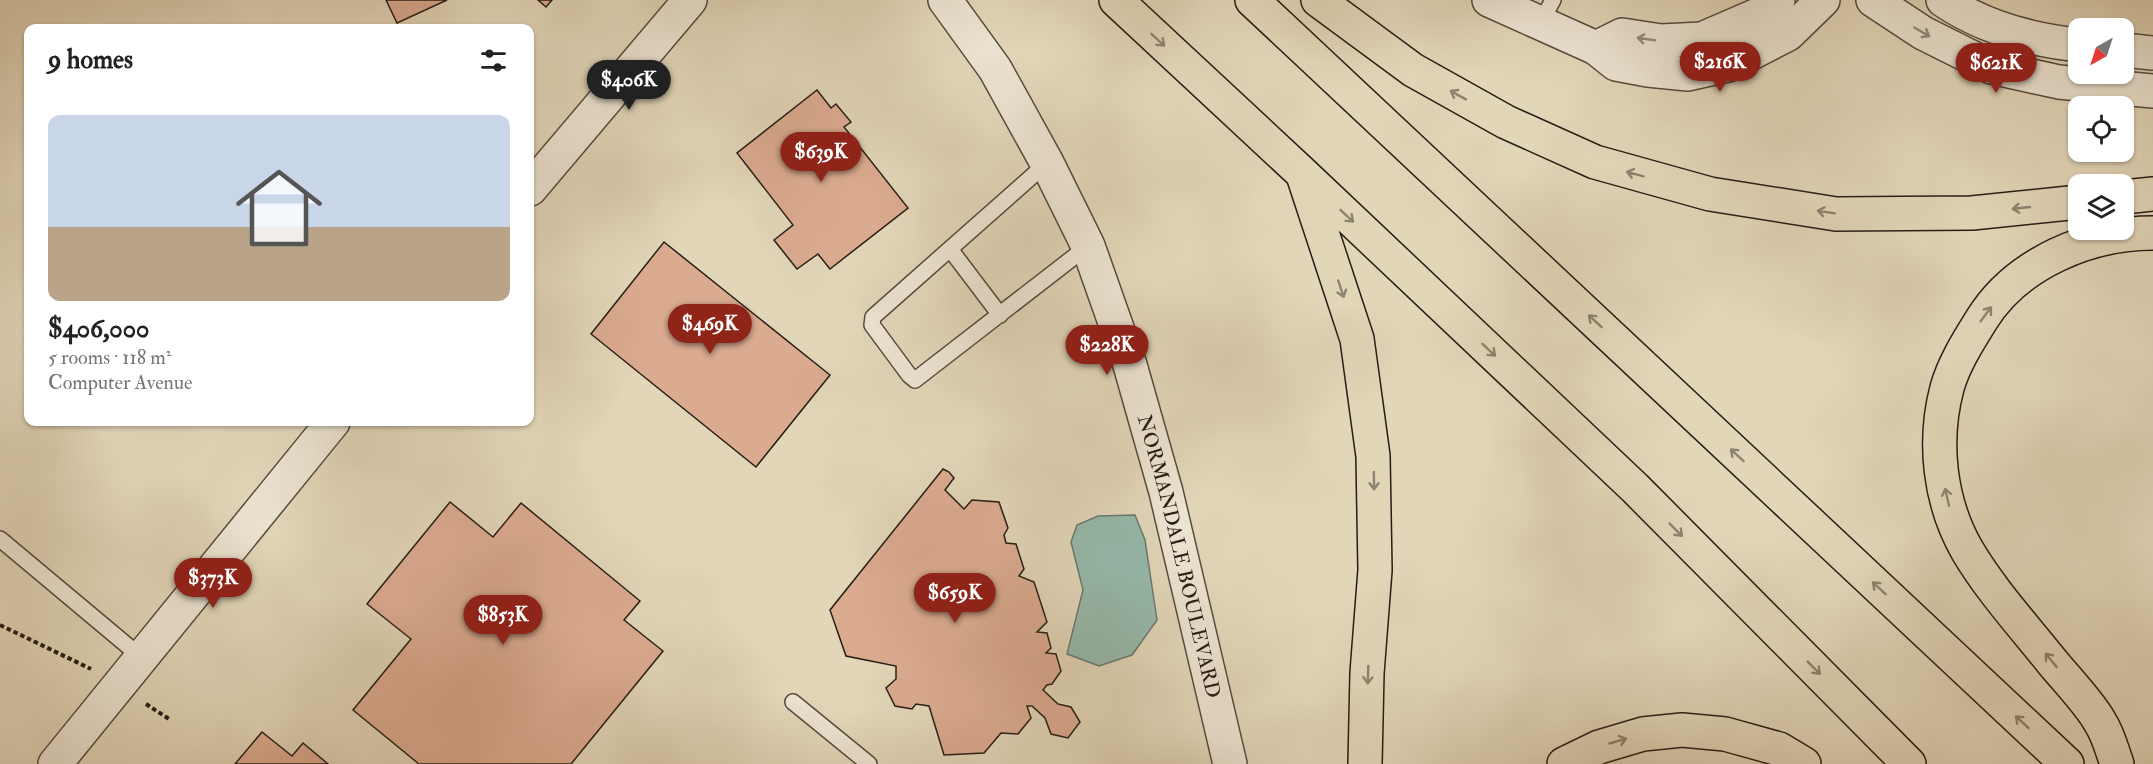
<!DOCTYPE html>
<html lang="en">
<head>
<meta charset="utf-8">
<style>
	:root { --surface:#fff; --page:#f2f2f2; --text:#222; --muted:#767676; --accent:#8f2418 }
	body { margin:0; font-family:"IM FELL Double Pica",serif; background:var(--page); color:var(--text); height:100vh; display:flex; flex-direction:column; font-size:22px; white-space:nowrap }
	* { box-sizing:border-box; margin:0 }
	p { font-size:20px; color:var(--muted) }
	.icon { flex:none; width:33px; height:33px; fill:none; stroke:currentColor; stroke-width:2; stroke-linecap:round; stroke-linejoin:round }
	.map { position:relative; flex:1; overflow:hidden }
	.details { position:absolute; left:24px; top:24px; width:510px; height:402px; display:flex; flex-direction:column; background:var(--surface); border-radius:12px; box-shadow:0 2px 4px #0004 }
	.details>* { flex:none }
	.needle { width:39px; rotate:219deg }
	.fabs { position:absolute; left:2068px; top:18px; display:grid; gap:12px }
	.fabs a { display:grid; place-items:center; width:66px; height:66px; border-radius:12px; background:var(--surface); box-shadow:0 2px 4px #0004; font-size:30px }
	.price { position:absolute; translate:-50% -51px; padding:0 14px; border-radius:21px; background:var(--accent); color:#fff; font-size:20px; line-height:39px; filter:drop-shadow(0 2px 3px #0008) }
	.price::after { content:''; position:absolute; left:50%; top:36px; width:18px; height:14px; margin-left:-9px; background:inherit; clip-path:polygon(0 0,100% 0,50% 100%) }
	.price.current { background:#222; color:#fff }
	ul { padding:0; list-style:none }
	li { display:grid; align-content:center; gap:12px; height:318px; padding:0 24px }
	li span { display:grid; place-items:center; height:186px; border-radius:12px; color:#555 }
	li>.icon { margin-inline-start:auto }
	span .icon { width:108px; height:108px; fill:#fffc; stroke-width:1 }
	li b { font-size:26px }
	h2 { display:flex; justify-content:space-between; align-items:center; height:72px; padding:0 24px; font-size:26px }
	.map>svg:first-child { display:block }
	.water { fill:#95b9ab; stroke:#697a6f; stroke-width:1.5 }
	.building { fill:#dbab90; stroke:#271c16; stroke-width:1.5 }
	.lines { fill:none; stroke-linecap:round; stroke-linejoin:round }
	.service-casing { stroke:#564a3f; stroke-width:18 }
	.tertiary-casing { stroke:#564a3f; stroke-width:36 }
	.motorway-casing { stroke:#271c16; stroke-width:36 }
	.path { stroke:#271c16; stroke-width:4; stroke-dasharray:4.5 3; stroke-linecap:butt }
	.service { stroke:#ece4d2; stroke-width:15 }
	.tertiary { stroke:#ece4d2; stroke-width:33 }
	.motorway { stroke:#e2d6b9; stroke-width:33 }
	.oneway { stroke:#938a7d }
	.oneway2 { stroke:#8e8270 }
	.labels { text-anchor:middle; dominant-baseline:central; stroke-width:5; stroke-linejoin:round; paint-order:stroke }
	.street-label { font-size:20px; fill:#271c16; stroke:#ece4d2 }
</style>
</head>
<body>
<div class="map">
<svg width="2153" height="764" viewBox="0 0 2153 764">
	<rect width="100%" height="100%" fill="#e2d6b9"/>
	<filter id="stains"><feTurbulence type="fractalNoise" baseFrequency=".00333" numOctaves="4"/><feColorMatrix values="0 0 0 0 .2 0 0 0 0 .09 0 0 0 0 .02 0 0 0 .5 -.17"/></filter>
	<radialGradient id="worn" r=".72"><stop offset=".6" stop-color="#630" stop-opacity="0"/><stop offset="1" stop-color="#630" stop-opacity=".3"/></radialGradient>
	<path class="water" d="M1135 515 1145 540 1157 620 1132 655 1099 666 1067 654 1083 590 1071 542 1077 525 1098 516Z"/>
	<path class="building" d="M386 0H447L397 23Z
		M538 0H552L546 7Z
		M817 90 831 108 836 104 851 122 844 127 908 208 830 269 818 254 797 269 774 240 793 225 737 153Z
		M664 242 830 375 756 467 591 334Z
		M943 469 949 472 954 478 945 490 964 509 972 500 999 502 1008 528 1004 535 1006 543 1016 544 1024 569 1019 576 1034 582 1047 622 1037 632 1047 633 1051 648 1046 653 1056 654 1061 671 1052 684 1047 685 1043 690 1058 704 1071 707 1080 722 1068 738 1051 734 1045 718 1032 706H1027L1031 718 1018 734 1001 733 984 753 944 755 929 706 916 704 912 709 895 706 886 688 896 679V666L846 656 830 610Z
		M450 502 493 537 521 503 640 601 624 620 663 651 571 764H419L353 710 411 639 367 604Z
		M262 732 292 756 303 743 328 764H235Z"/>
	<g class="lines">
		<g class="service-casing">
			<path id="service" d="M1541 22 1553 0
				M1047 163 873 317 872 325 909 375 915 380 1088 246
				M950 249 1000 315
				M0 539 141 657
				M793 702 869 764"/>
		</g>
		<g class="tertiary-casing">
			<g id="tertiary">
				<path id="s1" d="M945 0 995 69 1047 163 1088 246 1130 365 1166 492 1230 764"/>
				<path d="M1489 0 1596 48 1616 64 1648 70 1688 74 1728 65 1788 34 1823 0"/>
				<path d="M1873 0 1923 33 1991 67 2059 82 2153 91"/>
				<path d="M1943 0C1984 28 2030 40 2079 45"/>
				<path d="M1596 48 1622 35 1661 41 1702 39 1769 10 1778 0"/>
				<path d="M2124 50 2153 53"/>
				<path d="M530 189 690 0"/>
				<path d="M55 764 333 422"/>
			</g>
		</g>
		<g class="motorway-casing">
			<path id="motorway" d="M1116 0 1303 174 1635 488 1909 764
				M1252 0 2067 764
				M1318 0 1413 70 1506 122 1595 162 1710 194 1836 214 1972 213 2079 202
				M1304 178 1357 339 1373 456 1375 570 1367 673 1365 764
				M2124 197 2153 194
				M1564 764 1599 747 1643 734 1682 730 1725 734 1779 749 1804 764
				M2117 764C2112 750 2108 734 2100 722 2089 702 2064 677 2049 658 2021 623 1990 589 1967 550 1939 501 1933 441 1947 388 1954 363 1969 340 1982 319 2017 263 2089 233 2153 233"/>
		</g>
		<path class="path" d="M0 625 91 669
			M146 704 169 719"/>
		<use href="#service" class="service"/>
		<use href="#tertiary" class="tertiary"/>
		<use href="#motorway" class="motorway"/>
	</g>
	<defs><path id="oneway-shaft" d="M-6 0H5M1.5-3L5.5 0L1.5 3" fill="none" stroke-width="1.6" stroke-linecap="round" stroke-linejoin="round" transform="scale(1.5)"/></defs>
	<g class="oneway">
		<use href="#oneway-shaft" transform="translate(1922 32) rotate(30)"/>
		<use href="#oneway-shaft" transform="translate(1646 39) rotate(-172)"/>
	</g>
	<g class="oneway2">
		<use href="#oneway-shaft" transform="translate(1158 40) rotate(43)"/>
		<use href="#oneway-shaft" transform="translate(1458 95) rotate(-151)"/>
		<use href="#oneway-shaft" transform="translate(1635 174) rotate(-165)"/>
		<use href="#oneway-shaft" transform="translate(2021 208) rotate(174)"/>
		<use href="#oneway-shaft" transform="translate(1826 212) rotate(-171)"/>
		<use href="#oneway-shaft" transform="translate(1347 216) rotate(43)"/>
		<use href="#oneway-shaft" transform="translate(1341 289) rotate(72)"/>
		<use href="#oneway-shaft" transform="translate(1986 314) rotate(-53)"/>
		<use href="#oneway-shaft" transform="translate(1595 321) rotate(-137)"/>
		<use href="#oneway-shaft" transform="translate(1489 350) rotate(43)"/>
		<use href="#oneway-shaft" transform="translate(1737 455) rotate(-137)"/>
		<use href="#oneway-shaft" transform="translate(1374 481) rotate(89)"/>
		<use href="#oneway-shaft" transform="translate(1947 497) rotate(-103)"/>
		<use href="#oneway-shaft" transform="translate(1676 530) rotate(45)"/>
		<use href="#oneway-shaft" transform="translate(1879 588) rotate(-137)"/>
		<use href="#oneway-shaft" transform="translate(2051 660) rotate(-129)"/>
		<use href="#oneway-shaft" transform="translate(1814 668) rotate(45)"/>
		<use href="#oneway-shaft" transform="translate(1368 675) rotate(92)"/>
		<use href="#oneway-shaft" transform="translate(2022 722) rotate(-137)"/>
		<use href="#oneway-shaft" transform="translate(1618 741) rotate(-16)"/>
	</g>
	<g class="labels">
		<g class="street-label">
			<text stroke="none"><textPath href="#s1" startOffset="609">NORMANDALE BOULEVARD</textPath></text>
		</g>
	</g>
	<rect width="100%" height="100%" filter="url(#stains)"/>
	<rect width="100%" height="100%" fill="url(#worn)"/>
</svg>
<div class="fabs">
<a><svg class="needle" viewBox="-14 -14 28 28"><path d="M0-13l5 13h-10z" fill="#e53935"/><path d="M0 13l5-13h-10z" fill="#767676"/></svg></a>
<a><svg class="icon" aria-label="locate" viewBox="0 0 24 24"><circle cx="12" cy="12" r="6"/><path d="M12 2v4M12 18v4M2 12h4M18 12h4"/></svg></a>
<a><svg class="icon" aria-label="layers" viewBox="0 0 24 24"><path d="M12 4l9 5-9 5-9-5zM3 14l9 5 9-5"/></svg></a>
</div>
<b class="price" style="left:1720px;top:93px">$216K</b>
<b class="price" style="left:1996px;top:94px">$621K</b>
<b class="price current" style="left:629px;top:111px">$406K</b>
<b class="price" style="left:821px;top:183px">$639K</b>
<b class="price" style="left:710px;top:355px">$469K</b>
<b class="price" style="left:1107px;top:376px">$228K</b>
<b class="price" style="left:213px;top:609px">$373K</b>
<b class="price" style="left:955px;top:624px">$659K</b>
<b class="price" style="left:503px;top:646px">$853K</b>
<section class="details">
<h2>9 homes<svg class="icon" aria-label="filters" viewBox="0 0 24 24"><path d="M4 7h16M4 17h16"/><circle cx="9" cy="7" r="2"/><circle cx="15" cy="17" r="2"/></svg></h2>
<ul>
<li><span style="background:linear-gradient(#c9d6e8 60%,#b9a48a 0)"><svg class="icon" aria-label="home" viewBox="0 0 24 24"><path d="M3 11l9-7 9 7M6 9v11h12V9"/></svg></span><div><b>$406,000</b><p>5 rooms · 118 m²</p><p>Computer Avenue</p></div></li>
</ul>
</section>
</div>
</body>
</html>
